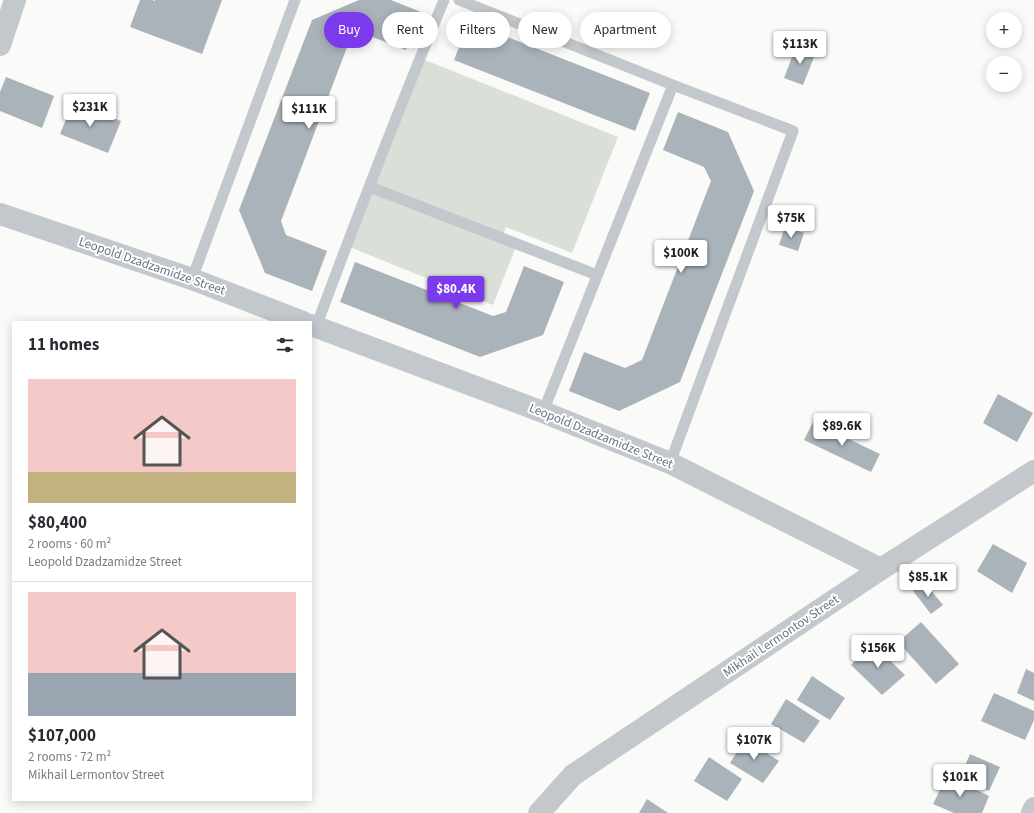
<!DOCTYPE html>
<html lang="en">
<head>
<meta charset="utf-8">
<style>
	:root { --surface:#fff; --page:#f7f7f7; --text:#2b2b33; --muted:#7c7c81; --line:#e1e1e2; --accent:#7c3aed }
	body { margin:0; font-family:"Source Sans 3",sans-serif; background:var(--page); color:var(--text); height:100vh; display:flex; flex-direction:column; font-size:15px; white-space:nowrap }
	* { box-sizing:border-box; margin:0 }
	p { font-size:13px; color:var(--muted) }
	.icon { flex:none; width:22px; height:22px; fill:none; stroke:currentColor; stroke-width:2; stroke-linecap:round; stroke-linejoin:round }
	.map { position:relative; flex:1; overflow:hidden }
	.drawer { position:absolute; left:12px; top:321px; width:300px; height:480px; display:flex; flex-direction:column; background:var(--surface); border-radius:0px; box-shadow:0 2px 10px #0003 }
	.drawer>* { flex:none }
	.guide { position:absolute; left:324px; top:12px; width:380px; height:36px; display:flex; gap:8px }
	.tools { position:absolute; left:986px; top:12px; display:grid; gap:8px }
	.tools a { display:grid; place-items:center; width:36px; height:36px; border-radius:50%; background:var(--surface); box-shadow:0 2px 10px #0003; font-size:20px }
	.price { position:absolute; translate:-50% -34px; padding:0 9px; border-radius:4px; background:#fff; color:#222; font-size:13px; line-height:26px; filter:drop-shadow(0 1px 2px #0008) }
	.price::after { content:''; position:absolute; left:50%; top:24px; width:12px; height:9px; margin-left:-6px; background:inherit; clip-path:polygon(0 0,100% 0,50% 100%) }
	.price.selected { background:var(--accent); color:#fff }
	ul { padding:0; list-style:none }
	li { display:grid; align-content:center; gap:8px; height:212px; padding:0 16px }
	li+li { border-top:1px solid var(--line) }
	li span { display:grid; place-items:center; height:124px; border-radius:0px; color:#555 }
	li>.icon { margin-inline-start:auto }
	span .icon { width:72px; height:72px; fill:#fffc; stroke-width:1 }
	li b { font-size:17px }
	h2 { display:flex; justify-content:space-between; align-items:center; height:48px; padding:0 16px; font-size:17px }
	.pill { padding:0 14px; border-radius:18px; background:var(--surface); box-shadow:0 2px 10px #0003; font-size:14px; line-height:36px }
	.pill.selected { background:var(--accent); color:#fff }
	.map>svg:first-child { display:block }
	.green { fill:#dadfd7 }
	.building { fill:#aab3b9 }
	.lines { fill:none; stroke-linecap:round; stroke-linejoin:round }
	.lane { stroke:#c3c8cc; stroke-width:11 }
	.street { stroke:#c3c8cc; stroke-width:22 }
	.labels { text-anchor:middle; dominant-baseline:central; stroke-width:4; stroke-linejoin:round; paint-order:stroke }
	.street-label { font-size:13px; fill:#657683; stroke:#fff }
</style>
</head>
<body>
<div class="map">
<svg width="1034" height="813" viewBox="0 0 1034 813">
	<rect width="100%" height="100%" fill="#fafaf8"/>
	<path class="green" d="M420 58 618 137 572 253 506 227 502 238 517 244 493 305 347 246Z"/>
	<path class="building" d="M140 0H152L155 1V0H222L202 54 130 27Z
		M359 0H391L421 12 406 50 365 34 349 42 281 221 286 235 327 251 312 291 265 273 239 210 312 20Z
		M469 22 650 93 635 131 454 60Z
		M797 44 816 52 803 85 784 78Z
		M6 77 54 96 42 128 0 111V92Z
		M73 102 121 121 108 153 60 134Z
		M678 112 728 132 754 191 680 382 619 411 569 391 584 352 625 368 642 360 711 181 704 167 663 150Z
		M785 226 804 233 798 251 779 245Z
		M355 262 493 316 506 312 524 266 564 282 543 335 480 357 340 302Z
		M998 394 1033 413 1017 442 983 423Z
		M813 422 880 454 871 472 804 440Z
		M993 544 1027 563 1012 593 977 571Z
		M925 583 943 605 931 614 913 591Z
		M921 622 959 664 936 684 898 642Z
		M872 643 905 675 882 695 851 665Z
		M1026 669 1034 673V701L1017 693Z
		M812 676 845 698 830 720 797 700Z
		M994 693 1034 711V720L1025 740 981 721Z
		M786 699 820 721 804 743 771 724Z
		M745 739 779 761 763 783 730 763Z
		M970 754 1000 767 989 791 960 777Z
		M709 757 742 779 727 801 694 781Z
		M947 776 989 796 982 813H954L933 804Z
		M647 799 668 813H639Z"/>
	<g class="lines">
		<path class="lane" d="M459 0 673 85 793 131 670 463
			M370 187 597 275
			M192 279 295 0
			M316 327C357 217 399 108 444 0
			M543 412 673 85"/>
		<path class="street" d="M0 45 15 0
			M0 214 192 279 303 322
			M311 325 543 412 670 463 881 569
			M539 813 573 775 881 569 1034 471
			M1032 813 1034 808"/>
	</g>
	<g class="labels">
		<g class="street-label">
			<text transform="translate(152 266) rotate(19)">Leopold Dzadzamidze Street</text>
			<text transform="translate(601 436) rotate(22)">Leopold Dzadzamidze Street</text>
			<text transform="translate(781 636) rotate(-34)">Mikhail Lermontov Street</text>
		</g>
	</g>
</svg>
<div class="tools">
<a>+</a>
<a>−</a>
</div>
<b class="price" style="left:800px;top:65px">$113K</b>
<b class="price" style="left:90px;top:128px">$231K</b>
<b class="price" style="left:309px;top:130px">$111K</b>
<b class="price" style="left:791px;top:239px">$75K</b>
<b class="price" style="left:681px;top:274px">$100K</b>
<b class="price selected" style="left:456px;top:310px">$80.4K</b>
<b class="price" style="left:842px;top:447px">$89.6K</b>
<b class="price" style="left:928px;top:598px">$85.1K</b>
<b class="price" style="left:878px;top:669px">$156K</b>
<b class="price" style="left:754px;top:761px">$107K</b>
<b class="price" style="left:960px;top:798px">$101K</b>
<div class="guide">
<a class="pill selected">Buy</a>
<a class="pill">Rent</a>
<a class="pill">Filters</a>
<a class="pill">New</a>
<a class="pill">Apartment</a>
</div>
<section class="drawer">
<h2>11 homes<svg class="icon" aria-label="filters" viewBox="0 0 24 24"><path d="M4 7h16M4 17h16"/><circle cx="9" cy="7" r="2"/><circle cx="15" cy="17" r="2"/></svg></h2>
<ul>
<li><span style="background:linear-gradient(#f6c9c9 75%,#c2b280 0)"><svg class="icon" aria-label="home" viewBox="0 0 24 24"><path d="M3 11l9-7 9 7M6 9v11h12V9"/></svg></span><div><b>$80,400</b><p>2 rooms · 60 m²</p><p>Leopold Dzadzamidze Street</p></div></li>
<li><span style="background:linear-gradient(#f6c9c9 65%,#9aa5b1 0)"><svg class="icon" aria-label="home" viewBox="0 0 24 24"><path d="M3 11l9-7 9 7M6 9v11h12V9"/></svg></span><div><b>$107,000</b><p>2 rooms · 72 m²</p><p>Mikhail Lermontov Street</p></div></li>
</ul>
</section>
</div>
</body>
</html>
